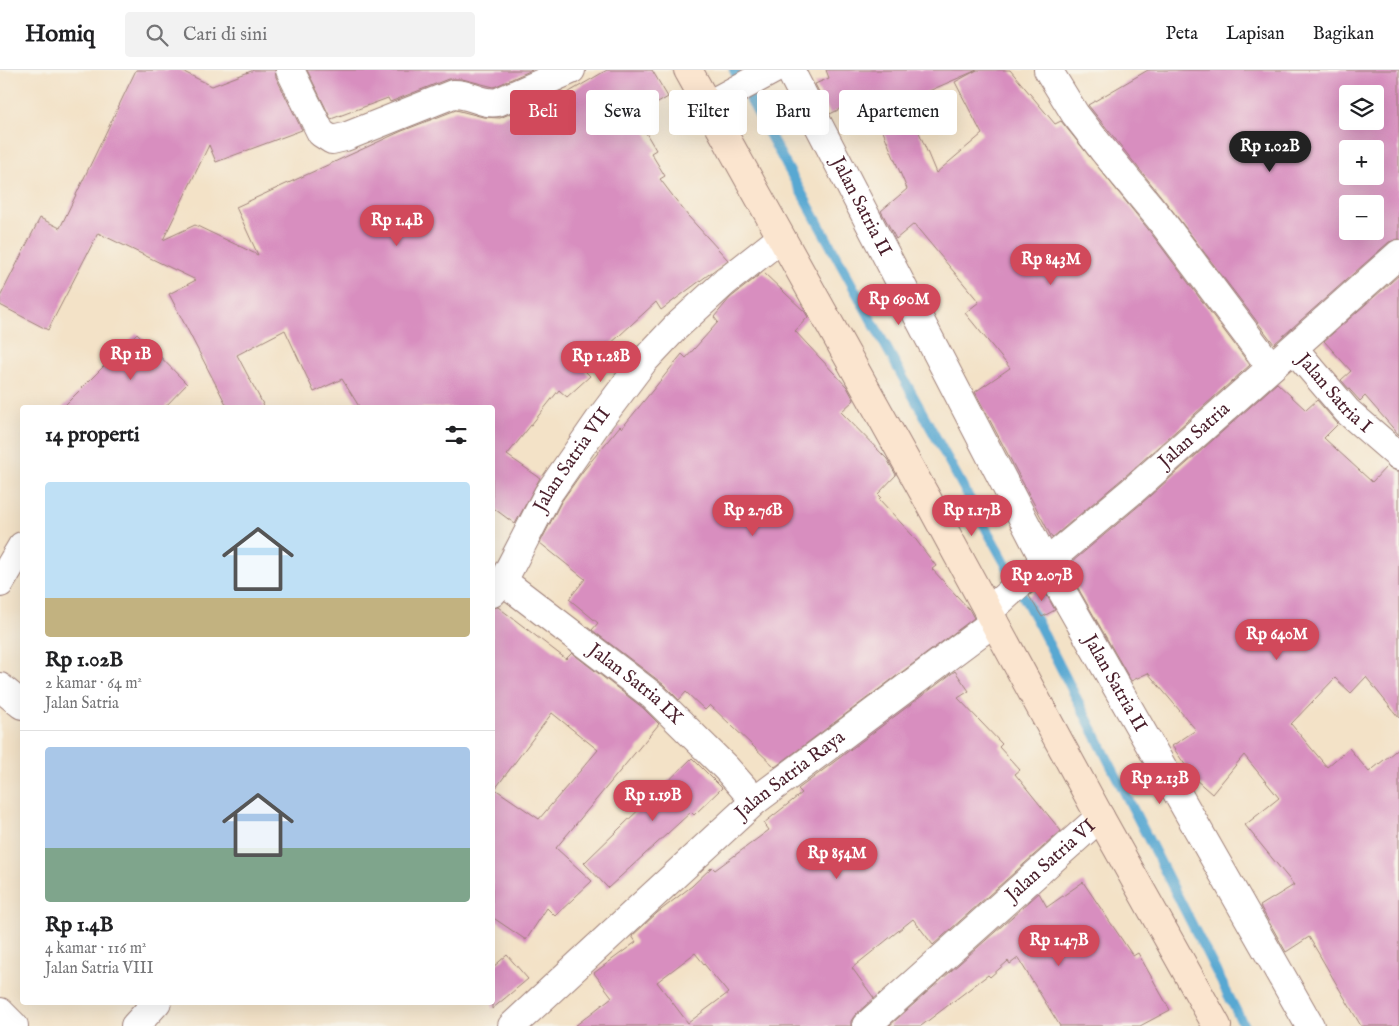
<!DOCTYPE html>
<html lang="id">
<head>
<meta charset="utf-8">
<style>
	:root { --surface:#fff; --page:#f2f2f2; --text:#202124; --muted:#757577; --line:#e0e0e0; --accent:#d1495b }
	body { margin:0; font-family:"IM FELL English",serif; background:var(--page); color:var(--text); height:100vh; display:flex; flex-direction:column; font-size:19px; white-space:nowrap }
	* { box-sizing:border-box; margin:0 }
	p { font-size:16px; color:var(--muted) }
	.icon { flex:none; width:28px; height:28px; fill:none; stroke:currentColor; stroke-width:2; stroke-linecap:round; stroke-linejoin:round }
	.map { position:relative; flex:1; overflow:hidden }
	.sheet { position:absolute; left:20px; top:335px; width:475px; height:600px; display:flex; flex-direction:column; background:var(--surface); border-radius:5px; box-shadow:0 5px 20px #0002 }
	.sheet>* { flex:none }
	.guide { position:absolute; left:510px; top:20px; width:475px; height:45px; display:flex; gap:10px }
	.controls { position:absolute; left:1339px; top:15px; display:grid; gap:10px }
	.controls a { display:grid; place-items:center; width:45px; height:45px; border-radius:5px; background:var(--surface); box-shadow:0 5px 20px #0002; font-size:25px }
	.price { position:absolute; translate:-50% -42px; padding:0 11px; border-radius:18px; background:var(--accent); color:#fff; font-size:16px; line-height:32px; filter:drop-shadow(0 1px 2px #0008) }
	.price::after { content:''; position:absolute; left:50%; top:30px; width:15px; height:11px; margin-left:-8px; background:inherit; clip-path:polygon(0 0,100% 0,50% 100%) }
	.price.selected { background:#222; color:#fff }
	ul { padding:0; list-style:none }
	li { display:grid; align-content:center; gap:10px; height:265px; padding:0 25px }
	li+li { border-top:1px solid var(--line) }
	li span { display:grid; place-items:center; height:155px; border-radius:5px; color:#555 }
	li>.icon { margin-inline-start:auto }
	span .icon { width:90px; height:90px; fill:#fffc; stroke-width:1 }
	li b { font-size:21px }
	h2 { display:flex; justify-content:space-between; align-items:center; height:60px; padding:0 25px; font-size:21px }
	.tag { padding:0 18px; border-radius:5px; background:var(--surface); box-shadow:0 5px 20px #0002; font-size:18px; line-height:45px }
	.tag.selected { background:var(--accent); color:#fff }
	header { display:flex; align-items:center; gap:30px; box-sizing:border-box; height:70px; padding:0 25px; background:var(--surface); border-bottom:1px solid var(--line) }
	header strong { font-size:24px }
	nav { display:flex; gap:28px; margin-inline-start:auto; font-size:18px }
	.search { width:350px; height:45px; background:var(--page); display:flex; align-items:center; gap:12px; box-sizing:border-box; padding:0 18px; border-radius:5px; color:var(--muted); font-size:19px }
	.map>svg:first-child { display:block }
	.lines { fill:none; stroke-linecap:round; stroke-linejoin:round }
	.stream { stroke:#58a8d2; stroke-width:10 }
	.building { fill:#d88ebf; fill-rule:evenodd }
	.street-casing { stroke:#9e8079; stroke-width:30 }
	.secondary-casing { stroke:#9e8079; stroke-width:30 }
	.street { stroke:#fff; stroke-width:28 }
	.secondary { stroke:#fbe5cf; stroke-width:28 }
	.labels { text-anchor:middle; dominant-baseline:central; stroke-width:4; stroke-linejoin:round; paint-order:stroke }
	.street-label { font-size:19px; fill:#4a1f2b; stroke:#f7f3e8 }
</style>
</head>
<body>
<header>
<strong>Homiq</strong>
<div class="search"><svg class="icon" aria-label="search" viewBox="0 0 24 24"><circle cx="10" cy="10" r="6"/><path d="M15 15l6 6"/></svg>Cari di sini</div>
<nav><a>Peta</a><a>Lapisan</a><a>Bagikan</a></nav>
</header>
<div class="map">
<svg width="1399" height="956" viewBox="0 0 1399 956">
	<rect width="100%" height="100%" fill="#f7f3e8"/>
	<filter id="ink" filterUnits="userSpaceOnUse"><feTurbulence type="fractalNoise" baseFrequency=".02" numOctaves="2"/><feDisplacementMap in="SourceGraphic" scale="10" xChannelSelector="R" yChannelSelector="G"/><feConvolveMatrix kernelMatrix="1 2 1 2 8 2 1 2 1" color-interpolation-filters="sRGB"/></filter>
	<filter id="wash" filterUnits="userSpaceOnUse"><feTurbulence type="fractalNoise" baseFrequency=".0096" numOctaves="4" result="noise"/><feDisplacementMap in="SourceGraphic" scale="20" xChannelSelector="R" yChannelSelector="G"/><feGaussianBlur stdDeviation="1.12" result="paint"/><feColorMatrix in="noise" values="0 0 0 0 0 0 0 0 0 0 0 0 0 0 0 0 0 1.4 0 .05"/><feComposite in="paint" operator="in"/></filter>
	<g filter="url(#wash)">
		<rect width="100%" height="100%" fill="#f3e2c7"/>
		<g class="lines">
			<path class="stream" d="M734 0 1039 555 1244 956"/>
		</g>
		<g id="blocks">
			<path class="building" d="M136 0H180L212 16 254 0H275L276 7 302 60 216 92 209 75 163 170 195 155 258 185 236 137 402 61 456 40 483 47 500 48 562 21 564 25 607 0H652L668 27 636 46 656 80 651 83 665 106 660 109 688 146 728 190 661 240 656 232 583 299 590 306 567 327 559 320 507 385 540 408 515 454 492 437V338H360L342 309 314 322 285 260 237 285 265 338H228L169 224 196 210 98 163 48 260 0 235V227L40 148 60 158Z
				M307 0H532L494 17 462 9H448L390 32 388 28 331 49Z
				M826 0H977L906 31 936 103 982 64 955 12 977 0H1010L1055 54 1061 51 1148 159 1250 295 1122 409 1052 468 975 322 1010 298 965 243 979 232 914 154 896 169 881 141 907 119 874 40 848 51 842 38 830 44 815 14 829 8Z
				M1148 0H1399V169L1389 172 1274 274 1172 140 1088 35ZM1348 24H1375V51H1348ZM1348 79H1375V106H1348ZM1348 134H1375V161H1348Z
				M763 202 805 242 808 247 795 261 847 317 854 330 841 342 887 389 896 405 878 424 881 427 879 429 913 466 936 496 932 499 969 539 974 548 775 697 710 635 705 640 686 622 679 630 663 614 592 560 598 553 569 529 585 509 540 473 561 432 583 401 620 356 622 358 682 284 686 288 718 252 714 247 730 228Z
				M1399 205V365L1365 326 1360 331 1341 310 1351 301 1324 271Z
				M137 263 187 314 164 338H62Z
				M1277 313 1306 340 1317 330 1338 354 1324 368 1372 412 1387 396 1396 401H1399V648L1366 607 1351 623 1335 608 1291 654 1327 697 1349 678 1369 702 1399 678V956H1361L1309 867 1286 882 1260 836 1294 815 1245 755 1279 728 1244 685 1212 724 1195 709 1172 676 1196 660 1148 603 1131 611 1066 497 1142 433Z
				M1041 515 1055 540 1042 547 1029 526Z
				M498 537 566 589 572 583 643 638 659 654 556 778 592 811 555 846 547 838 526 870 492 847V538ZM552 643 598 680 539 749 495 719Z
				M955 601 969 621 958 628 1002 674 999 677 1020 700 1015 704 1061 761 933 875 913 849 852 898 874 928 855 945 851 951V956H575L612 927 594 903 636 872 632 866 657 843 692 816 712 797 715 800 769 760 764 753 802 723 798 719ZM695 883 728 923 688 953 657 912Z
				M692 688 722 718 694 745 691 742 608 818 584 793Z
				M1083 812 1133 886 1138 883 1170 940 1140 956H1060L1018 888 1010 894 1008 891 990 907 988 905 921 956H889L1039 823 1047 837Z
				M507 885 528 909 492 939V898Z"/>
		</g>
	</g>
	<g filter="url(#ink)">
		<use href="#blocks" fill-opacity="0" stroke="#9e8079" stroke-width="1"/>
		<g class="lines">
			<g class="street-casing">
				<g id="street">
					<path d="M290 0 321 63 332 70 345 67 453 24C470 23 482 35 498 32L571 0"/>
					<path id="s1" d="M790 0 1046 493 1310 956"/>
					<path d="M1048 0 1075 44 1103 80 1160 149 1271 297"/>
					<path d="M708 35 773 0"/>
					<path id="s2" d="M1294 279 1347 341 1399 386"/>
					<path id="s3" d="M503 511 653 626 726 698 755 731"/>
					<path d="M0 513 22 476"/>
					<path id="s4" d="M492 523 503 511 548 424 600 349 643 292 675 258 725 212 781 168"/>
					<path id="s5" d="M988 542 1038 497 1046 493 1132 421 1399 184"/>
					<path d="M0 617 22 635"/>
					<path d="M0 942 14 956"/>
					<path d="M135 956 157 932"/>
					<path id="s6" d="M512 956 755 731 994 552"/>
					<path id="s7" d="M866 956 1100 747"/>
				</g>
			</g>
			<g class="secondary-casing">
				<path id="secondary" d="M688 0 930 434 1100 747 1217 956"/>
			</g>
			<use href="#street" class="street"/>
			<use href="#secondary" class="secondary"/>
		</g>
	</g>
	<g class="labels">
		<g class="street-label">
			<text stroke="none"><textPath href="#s1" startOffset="154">Jalan Satria II</textPath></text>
			<text stroke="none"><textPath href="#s2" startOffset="60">Jalan Satria I</textPath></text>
			<text stroke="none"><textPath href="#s5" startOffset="272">Jalan Satria</textPath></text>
			<text stroke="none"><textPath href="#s4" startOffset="156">Jalan Satria VII</textPath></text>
			<text stroke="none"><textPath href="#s1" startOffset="694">Jalan Satria II</textPath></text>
			<text stroke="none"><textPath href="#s3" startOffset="168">Jalan Satria IX</textPath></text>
			<text stroke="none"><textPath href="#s6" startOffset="375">Jalan Satria Raya</textPath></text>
			<text stroke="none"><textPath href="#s7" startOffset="248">Jalan Satria VI</textPath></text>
		</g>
	</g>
</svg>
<div class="controls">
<a><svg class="icon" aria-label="layers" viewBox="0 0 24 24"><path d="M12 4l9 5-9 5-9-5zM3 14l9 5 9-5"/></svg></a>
<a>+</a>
<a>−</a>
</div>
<b class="price selected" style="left:1270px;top:103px">Rp 1.02B</b>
<b class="price" style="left:397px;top:177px">Rp 1.4B</b>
<b class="price" style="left:1051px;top:216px">Rp 843M</b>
<b class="price" style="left:899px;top:256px">Rp 690M</b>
<b class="price" style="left:131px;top:311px">Rp 1B</b>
<b class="price" style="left:601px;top:313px">Rp 1.28B</b>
<b class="price" style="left:753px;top:467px">Rp 2.76B</b>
<b class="price" style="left:972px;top:467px">Rp 1.17B</b>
<b class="price" style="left:1042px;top:532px">Rp 2.07B</b>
<b class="price" style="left:1277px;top:591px">Rp 640M</b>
<b class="price" style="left:1160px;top:735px">Rp 2.13B</b>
<b class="price" style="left:653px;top:752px">Rp 1.19B</b>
<b class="price" style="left:837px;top:810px">Rp 854M</b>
<b class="price" style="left:1059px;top:897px">Rp 1.47B</b>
<div class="guide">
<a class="tag selected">Beli</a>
<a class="tag">Sewa</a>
<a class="tag">Filter</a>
<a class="tag">Baru</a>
<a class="tag">Apartemen</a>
</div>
<section class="sheet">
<h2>14 properti<svg class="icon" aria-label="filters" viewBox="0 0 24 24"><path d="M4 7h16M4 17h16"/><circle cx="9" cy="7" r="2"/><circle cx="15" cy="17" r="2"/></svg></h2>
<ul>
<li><span style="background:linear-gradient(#bfe0f5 75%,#c2b280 0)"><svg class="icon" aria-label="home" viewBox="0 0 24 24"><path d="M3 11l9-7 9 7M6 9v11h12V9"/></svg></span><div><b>Rp 1.02B</b><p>2 kamar · 64 m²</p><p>Jalan Satria</p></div></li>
<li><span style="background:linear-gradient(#a9c7e8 65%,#7fa58c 0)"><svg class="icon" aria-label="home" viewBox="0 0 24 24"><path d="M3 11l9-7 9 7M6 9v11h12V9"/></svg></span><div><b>Rp 1.4B</b><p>4 kamar · 116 m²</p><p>Jalan Satria VIII</p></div></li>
</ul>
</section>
</div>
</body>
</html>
